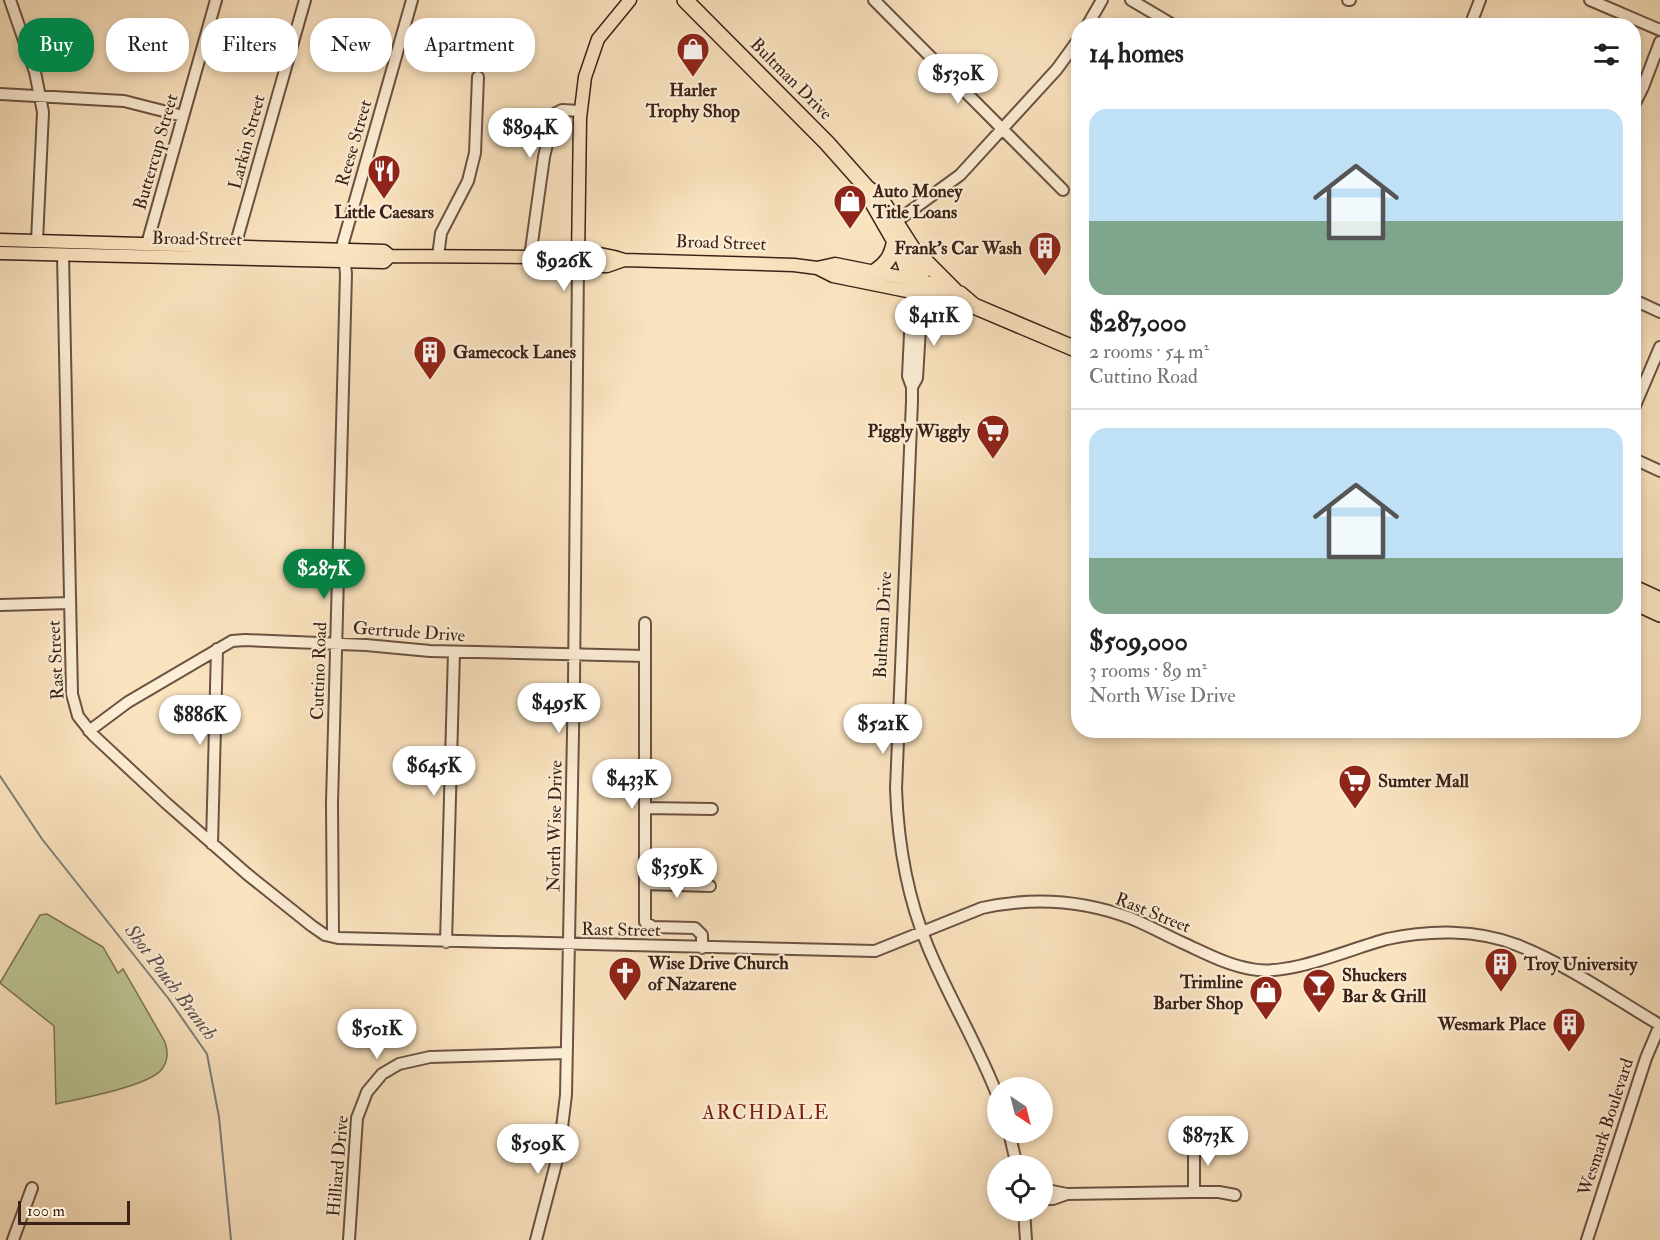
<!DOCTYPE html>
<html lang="en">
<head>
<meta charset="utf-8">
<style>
	:root { --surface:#fff; --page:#f2f2f2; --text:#222; --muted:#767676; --line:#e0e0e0; --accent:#0b8043 }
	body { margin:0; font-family:"IM FELL Double Pica",serif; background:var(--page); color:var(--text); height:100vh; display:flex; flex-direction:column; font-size:22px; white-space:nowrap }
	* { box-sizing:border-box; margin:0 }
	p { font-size:20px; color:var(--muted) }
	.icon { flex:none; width:33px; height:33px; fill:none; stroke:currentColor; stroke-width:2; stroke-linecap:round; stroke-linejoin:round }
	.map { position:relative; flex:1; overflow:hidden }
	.panel { position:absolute; left:1071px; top:18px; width:570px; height:720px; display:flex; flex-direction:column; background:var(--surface); border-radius:24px; box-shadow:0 3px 9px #0003 }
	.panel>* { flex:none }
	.hud { position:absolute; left:18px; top:18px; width:570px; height:54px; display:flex; gap:12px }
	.needle { width:39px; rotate:145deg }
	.fabs { position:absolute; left:987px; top:1077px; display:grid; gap:12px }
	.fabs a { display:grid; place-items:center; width:66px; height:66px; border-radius:50%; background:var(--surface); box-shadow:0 3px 9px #0003; font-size:30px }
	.scale { position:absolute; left:18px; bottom:15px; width:112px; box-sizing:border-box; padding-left:6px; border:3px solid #3b2219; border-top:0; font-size:16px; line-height:21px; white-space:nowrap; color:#3b2219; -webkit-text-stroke:4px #fcedd5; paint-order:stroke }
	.price { position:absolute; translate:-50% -51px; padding:0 14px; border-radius:21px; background:#fff; color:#222; font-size:20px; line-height:39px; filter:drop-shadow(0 2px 3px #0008) }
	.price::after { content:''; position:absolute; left:50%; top:36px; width:18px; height:14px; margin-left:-9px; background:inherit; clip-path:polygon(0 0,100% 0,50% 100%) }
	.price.on { background:var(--accent); color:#fff }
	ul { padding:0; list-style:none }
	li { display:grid; align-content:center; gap:12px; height:318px; padding:0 18px }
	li+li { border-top:2px solid var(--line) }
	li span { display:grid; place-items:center; height:186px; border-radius:18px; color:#555 }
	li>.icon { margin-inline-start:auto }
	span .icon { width:108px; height:108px; fill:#fffc; stroke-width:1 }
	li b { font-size:26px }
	h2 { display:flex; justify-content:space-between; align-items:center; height:72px; padding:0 18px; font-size:26px }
	.pill { padding:0 21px; border-radius:24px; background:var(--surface); box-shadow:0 3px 9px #0003; font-size:21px; line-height:54px }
	.pill.on { background:var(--accent); color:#fff }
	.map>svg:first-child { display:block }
	.green { fill:#bcc493; stroke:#7c7356; stroke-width:1.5 }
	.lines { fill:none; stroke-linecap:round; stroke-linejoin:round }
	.stream { stroke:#7b7e7c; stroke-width:2 }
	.minor-casing { stroke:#6b5242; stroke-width:14 }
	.major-casing { stroke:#3b2219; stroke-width:15 }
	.highway-casing { stroke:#3b2219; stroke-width:18 }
	.minor { stroke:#fcedd5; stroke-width:10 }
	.major { stroke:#fae3bf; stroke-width:12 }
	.highway { stroke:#fae3bf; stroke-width:15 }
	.labels { text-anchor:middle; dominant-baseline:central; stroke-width:4.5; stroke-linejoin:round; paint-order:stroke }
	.street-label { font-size:18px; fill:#3b2219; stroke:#fcedd5 }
	.poi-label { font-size:18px; font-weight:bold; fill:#3b2219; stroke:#fcedd5; text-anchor:start }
	.water-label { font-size:20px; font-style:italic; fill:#5b504b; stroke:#fcedd5 }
	.neighbourhood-label { font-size:20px; letter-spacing:1.5px; fill:#7a1f14; stroke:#fcedd5 }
</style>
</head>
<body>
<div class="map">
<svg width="1660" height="1240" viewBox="0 0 1660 1240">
	<rect width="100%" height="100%" fill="#fae3bf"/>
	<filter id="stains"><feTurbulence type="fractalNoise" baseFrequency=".00333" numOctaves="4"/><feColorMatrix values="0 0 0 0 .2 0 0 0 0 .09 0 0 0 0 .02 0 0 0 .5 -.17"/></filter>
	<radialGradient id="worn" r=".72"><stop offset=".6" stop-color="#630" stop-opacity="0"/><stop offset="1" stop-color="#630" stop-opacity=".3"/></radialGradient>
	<path class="green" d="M47 914 103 947 118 973 123 969 165 1042C168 1051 168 1061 162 1069 150 1086 78 1099 56 1104L54 1026 0 983 40 915Z"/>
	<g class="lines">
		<path class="stream" d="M0 776 42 839 168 998 207 1054 219 1117 231 1240"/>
		<g class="minor-casing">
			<path id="minor" d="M10 0 35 72 43 112 37 241
				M874 0 1063 190
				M1131 0 1175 26
				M1348 0H1350
				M1590 0 1660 30
				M1087 26 1102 0
				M1470 26 1480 0
				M0 94 124 101 183 116
				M1634 105 1643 87 1660 42
				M890 226 960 175 1057 69 1078 40
				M147 244 216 0
				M236 254 237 239 305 0
				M63 255 72 694 78 716 93 735 166 803 247 874 312 926 325 935 338 938 875 951 982 908C1032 897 1082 900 1130 918 1148 925 1165 935 1183 943 1205 953 1227 965 1251 969 1289 977 1349 949 1387 939 1429 930 1477 929 1517 945 1568 965 1614 998 1660 1025
				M438 256 441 233 468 181 475 153 478 77
				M530 257 544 157 554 114 562 110 581 111
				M912 292 908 376 912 387V401L896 789C898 843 907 897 928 947 949 998 978 1045 998 1097
				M1634 300 1660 312
				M912 387 917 378 922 296
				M1634 408 1660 347
				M1634 459 1660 471
				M0 605 70 603
				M645 623V922L653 927 695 928 702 935V948
				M89 731 128 702 232 641 245 640 366 645 430 651 645 656
				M646 808 712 809
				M212 844 217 649
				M645 884 710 886
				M333 936 332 803 346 274 343 243 412 0
				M446 942 454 652
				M1009 1132 1017 1166
				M1042 1191H1052L1067 1194 1053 1199H1042
				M1194 1192V1143
				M1067 1194 1194 1192H1219L1235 1195
				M1024 1210 1026 1240
				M13 1240 32 1188
				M349 1240 357 1118 367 1092 382 1074 399 1064 430 1057 566 1053
				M536 1240 559 1152 566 1095 574 682 578 265
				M1587 1240 1646 1058 1660 1025"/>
		</g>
		<g class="major-casing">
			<path id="major" d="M0 240 384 251 390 256 530 257C557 250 597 250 624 260
				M0 253 384 262 390 256
				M530 257 548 265 607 266 624 260 794 265 817 268 833 276 912 292
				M578 260 580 118 585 77 598 39 630 0
				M817 268 835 264 910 279"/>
		</g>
		<g class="highway-casing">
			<path id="highway" d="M685 0 827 143 867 188 880 198 912 248 921 274 922 296
				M870 198 901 252 910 279 912 292 955 306H974L1078 350
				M916 252 954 290
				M876 271C889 262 892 254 895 240
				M914 280 960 294 974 306
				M1634 588 1660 600
				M1634 602 1660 614"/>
		</g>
		<use href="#minor" class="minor"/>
		<use href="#major" class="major"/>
		<use href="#highway" class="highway"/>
	</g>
	<defs>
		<g id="shop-pin" transform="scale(1.725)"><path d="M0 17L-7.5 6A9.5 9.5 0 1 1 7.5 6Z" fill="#8f2418" stroke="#fcedd5"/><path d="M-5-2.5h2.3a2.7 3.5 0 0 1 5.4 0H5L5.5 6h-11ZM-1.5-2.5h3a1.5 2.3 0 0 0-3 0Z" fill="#fff"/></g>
		<g id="restaurant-pin" transform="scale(1.725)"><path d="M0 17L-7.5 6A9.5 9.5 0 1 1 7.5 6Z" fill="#8f2418" stroke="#fcedd5"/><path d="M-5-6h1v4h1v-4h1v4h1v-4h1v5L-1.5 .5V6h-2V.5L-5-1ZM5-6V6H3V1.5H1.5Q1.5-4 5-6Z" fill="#fff"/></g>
		<g id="building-pin" transform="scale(1.725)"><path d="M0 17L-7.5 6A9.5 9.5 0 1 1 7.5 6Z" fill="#8f2418" stroke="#fcedd5"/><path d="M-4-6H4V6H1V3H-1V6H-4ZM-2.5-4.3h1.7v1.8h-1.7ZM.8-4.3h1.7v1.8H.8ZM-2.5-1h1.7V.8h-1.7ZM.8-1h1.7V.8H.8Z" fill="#fff"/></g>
		<g id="supermarket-pin" transform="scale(1.725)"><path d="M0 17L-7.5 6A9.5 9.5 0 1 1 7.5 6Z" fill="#8f2418" stroke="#fcedd5"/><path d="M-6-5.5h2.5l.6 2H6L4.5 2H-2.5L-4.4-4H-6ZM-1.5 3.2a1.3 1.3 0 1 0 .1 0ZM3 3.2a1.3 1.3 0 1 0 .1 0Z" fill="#fff"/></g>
		<g id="church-pin" transform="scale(1.725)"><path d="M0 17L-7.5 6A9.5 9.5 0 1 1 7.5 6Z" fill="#8f2418" stroke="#fcedd5"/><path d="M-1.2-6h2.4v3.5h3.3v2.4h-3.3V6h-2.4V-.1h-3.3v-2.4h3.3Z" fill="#fff"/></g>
		<g id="bar-pin" transform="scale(1.725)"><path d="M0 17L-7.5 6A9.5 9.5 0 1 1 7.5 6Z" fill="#8f2418" stroke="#fcedd5"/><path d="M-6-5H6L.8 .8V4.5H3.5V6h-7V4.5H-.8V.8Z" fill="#fff"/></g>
	</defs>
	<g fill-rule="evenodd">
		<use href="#shop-pin" x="693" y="49"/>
		<use href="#restaurant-pin" x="384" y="171"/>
		<use href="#shop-pin" x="850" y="201"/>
		<use href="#building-pin" x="1045" y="248"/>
		<use href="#building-pin" x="430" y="352"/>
		<use href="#supermarket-pin" x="993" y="431"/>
		<use href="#supermarket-pin" x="1355" y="781"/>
		<use href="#building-pin" x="1501" y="964"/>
		<use href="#church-pin" x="625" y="973"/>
		<use href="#bar-pin" x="1319" y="985"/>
		<use href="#shop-pin" x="1266" y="992"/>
		<use href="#building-pin" x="1569" y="1024"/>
	</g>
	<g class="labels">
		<g class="street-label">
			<text transform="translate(791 79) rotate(45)">Bultman Drive</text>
			<text transform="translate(247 142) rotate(-75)">Larkin Street</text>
			<text transform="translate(354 143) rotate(-74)">Reese Street</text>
			<text transform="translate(156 152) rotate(-74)">Buttercup Street</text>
			<text transform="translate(197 239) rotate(1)">Broad Street</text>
			<text transform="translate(721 243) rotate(2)">Broad Street</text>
			<text transform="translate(883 625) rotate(-87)">Bultman Drive</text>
			<text transform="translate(409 632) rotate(4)">Gertrude Drive</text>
			<text transform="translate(56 660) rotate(-93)">Rast Street</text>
			<text transform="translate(319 671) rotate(-88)">Cuttino Road</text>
			<text transform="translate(555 826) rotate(-89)">North Wise Drive</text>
			<text transform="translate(1153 913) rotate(22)">Rast Street</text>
			<text transform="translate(621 930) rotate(1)">Rast Street</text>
			<text transform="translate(1606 1127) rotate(-72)">Wesmark Boulevard</text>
			<text transform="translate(338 1166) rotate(-85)">Hilliard Drive</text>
		</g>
		<g class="poi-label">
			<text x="693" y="90" text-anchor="middle">Harler<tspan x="693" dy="21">Trophy Shop</tspan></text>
			<text x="873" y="191">Auto Money<tspan x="873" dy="21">Title Loans</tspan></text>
			<text x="384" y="212" text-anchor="middle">Little Caesars</text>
			<text x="1022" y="248" text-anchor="end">Frank's Car Wash</text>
			<text x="453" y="352">Gamecock Lanes</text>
			<text x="970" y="431" text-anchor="end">Piggly Wiggly</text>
			<text x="1378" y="781">Sumter Mall</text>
			<text x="648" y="963">Wise Drive Church<tspan x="648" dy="21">of Nazarene</tspan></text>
			<text x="1524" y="964">Troy University</text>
			<text x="1342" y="975">Shuckers<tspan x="1342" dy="21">Bar &amp; Grill</tspan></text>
			<text x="1243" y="982" text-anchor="end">Trimline<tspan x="1243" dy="21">Barber Shop</tspan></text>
			<text x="1546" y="1024" text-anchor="end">Wesmark Place</text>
		</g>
		<g class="water-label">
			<text transform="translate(171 982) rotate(53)">Shot Pouch Branch</text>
		</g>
		<g class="neighbourhood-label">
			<text x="766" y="1112">ARCHDALE</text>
		</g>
	</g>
	<rect width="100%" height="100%" filter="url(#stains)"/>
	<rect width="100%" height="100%" fill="url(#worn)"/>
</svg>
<div class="fabs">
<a><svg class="needle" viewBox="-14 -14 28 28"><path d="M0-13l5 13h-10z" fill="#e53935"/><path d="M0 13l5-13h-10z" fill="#767676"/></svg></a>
<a><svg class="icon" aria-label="locate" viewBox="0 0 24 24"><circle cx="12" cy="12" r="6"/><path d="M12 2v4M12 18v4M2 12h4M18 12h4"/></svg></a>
</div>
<div class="scale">100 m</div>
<b class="price" style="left:958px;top:105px">$530K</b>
<b class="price" style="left:530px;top:159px">$894K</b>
<b class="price" style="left:564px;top:292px">$926K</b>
<b class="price" style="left:934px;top:347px">$411K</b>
<b class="price on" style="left:324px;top:600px">$287K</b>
<b class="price" style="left:559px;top:734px">$495K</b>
<b class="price" style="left:200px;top:746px">$886K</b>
<b class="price" style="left:883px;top:755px">$521K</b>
<b class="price" style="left:434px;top:797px">$645K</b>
<b class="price" style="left:632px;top:810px">$433K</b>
<b class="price" style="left:677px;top:899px">$359K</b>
<b class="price" style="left:377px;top:1060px">$501K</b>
<b class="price" style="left:1208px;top:1167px">$873K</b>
<b class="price" style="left:538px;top:1175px">$509K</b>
<div class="hud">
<a class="pill on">Buy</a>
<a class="pill">Rent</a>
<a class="pill">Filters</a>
<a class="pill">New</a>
<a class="pill">Apartment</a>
</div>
<section class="panel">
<h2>14 homes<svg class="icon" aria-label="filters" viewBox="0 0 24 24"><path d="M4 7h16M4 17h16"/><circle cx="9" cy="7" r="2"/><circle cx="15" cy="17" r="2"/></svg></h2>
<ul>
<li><span style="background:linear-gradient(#bfe0f5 60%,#7fa58c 0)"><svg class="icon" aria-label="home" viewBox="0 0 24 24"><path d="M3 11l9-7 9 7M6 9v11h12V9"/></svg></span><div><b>$287,000</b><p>2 rooms · 54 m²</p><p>Cuttino Road</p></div></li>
<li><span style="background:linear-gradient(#bfe0f5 70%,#7fa58c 0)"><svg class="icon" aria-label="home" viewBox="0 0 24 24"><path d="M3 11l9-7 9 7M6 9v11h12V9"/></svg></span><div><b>$509,000</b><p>3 rooms · 89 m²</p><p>North Wise Drive</p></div></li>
</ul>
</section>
</div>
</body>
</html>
